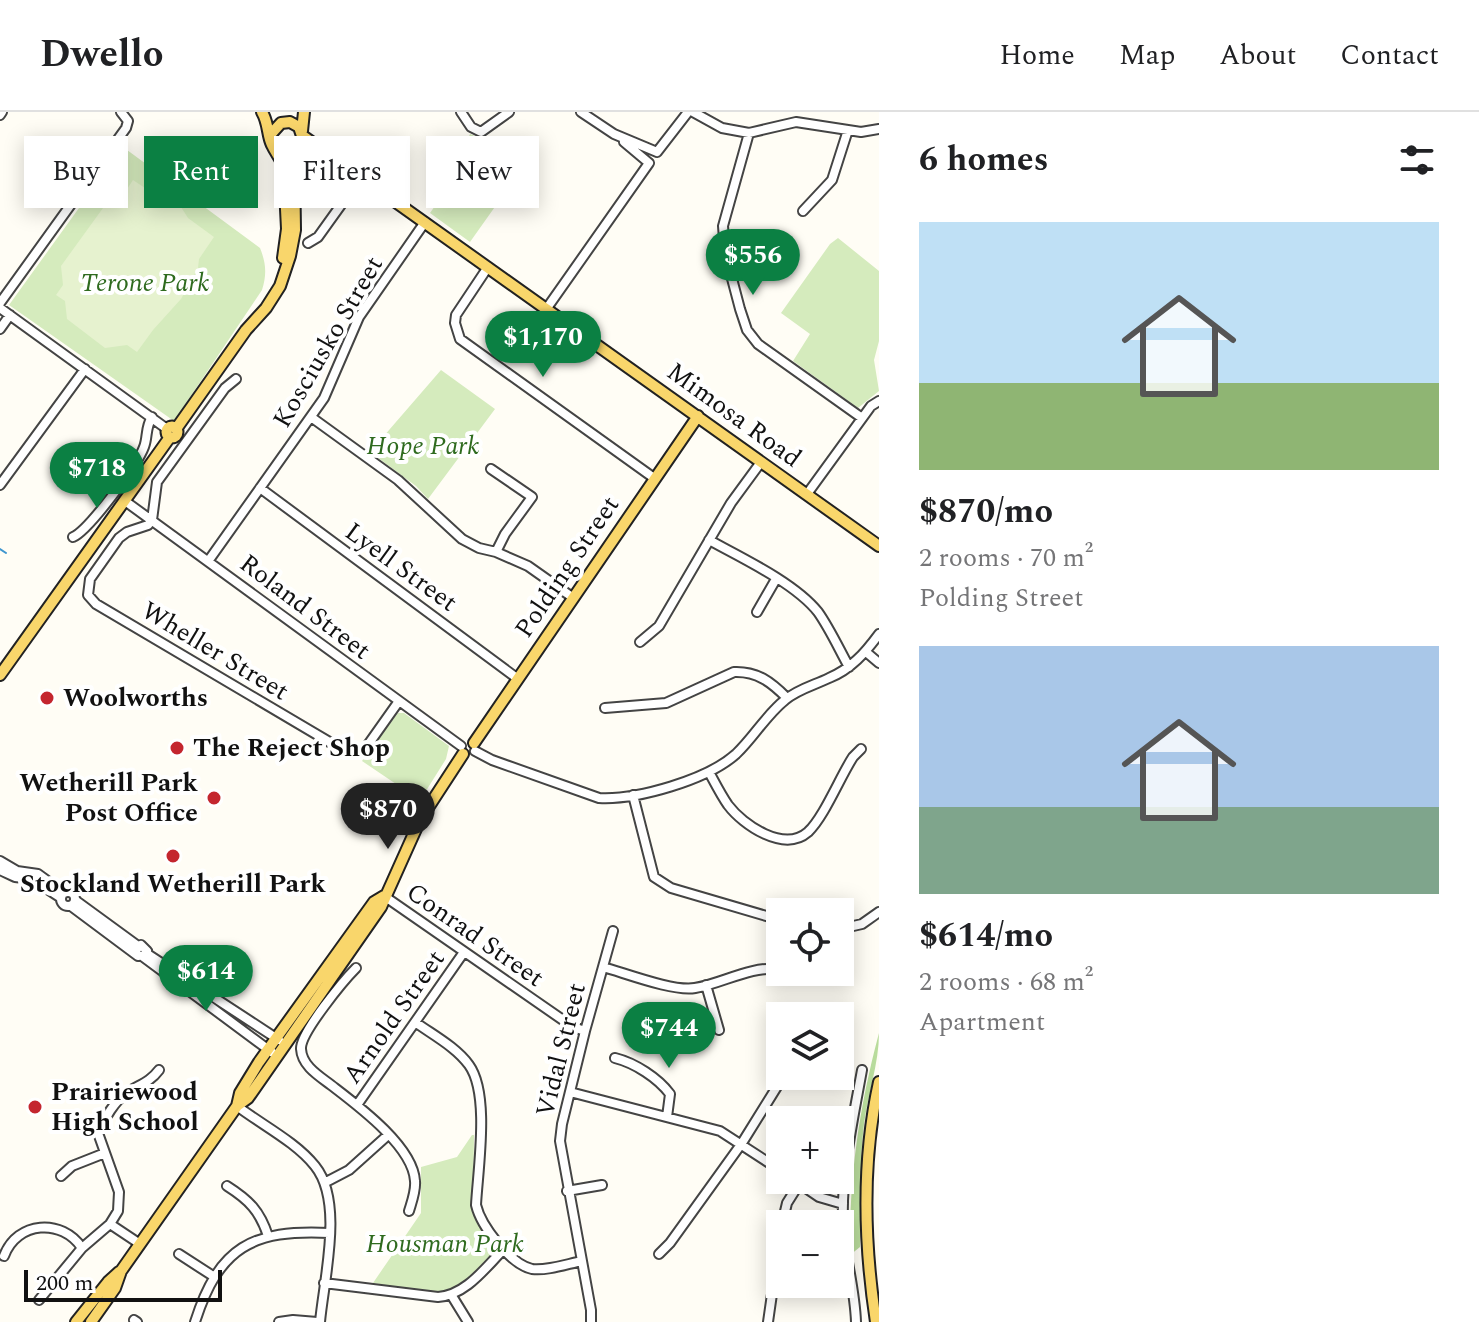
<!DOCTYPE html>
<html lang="en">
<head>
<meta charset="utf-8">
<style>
	:root { --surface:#fff; --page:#f6f6f6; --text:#202124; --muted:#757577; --line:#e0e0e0; --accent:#0b8043 }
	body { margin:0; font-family:Spectral,serif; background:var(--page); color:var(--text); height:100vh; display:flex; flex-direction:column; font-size:30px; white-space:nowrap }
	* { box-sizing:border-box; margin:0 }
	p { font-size:26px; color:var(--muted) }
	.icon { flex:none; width:44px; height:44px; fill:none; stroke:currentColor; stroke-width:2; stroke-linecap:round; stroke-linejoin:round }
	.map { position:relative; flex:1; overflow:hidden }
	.panel { display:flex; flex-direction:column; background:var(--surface); width:600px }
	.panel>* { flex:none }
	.guide { position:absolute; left:24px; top:24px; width:734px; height:72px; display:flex; gap:16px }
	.fabs { position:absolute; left:766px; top:786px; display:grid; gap:16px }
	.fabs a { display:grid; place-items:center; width:88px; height:88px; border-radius:0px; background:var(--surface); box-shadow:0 4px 20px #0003; font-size:40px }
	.scale { position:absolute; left:24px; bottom:20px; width:198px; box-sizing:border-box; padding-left:8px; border:4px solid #111; border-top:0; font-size:22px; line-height:28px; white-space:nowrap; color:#111; -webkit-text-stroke:6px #fff; paint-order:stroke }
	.price { position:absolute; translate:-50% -68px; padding:0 18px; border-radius:28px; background:var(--accent); color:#fff; font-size:26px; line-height:52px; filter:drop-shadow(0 2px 4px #0008) }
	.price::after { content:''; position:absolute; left:50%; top:48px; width:24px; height:18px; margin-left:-12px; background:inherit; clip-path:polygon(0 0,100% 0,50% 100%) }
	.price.active { background:#222; color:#fff }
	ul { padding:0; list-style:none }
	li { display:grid; align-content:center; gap:16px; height:424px; padding:0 40px }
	li span { display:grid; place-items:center; height:248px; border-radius:0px; color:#555 }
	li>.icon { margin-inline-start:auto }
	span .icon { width:144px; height:144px; fill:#fffc; stroke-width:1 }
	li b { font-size:34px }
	h2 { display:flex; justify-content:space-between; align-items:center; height:96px; padding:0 40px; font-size:34px }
	.tag { padding:0 28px; border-radius:0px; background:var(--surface); box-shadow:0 4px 20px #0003; font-size:28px; line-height:72px }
	.tag.active { background:var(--accent); color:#fff }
	header { display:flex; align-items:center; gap:48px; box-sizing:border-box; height:112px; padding:0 40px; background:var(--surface); border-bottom:2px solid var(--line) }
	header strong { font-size:38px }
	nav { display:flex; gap:44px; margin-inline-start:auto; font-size:28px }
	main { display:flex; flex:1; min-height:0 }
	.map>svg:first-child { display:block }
	.green { fill:#d5ebbd }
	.forest { fill:#b9dc9c }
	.pitch { fill:#e6f2cf }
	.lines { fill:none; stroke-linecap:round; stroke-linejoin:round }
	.stream { stroke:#3f96cf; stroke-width:2 }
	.minor-casing { stroke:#444; stroke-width:12 }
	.major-casing { stroke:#222; stroke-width:14 }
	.minor { stroke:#fff; stroke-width:8 }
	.major { stroke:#f9d66b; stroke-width:10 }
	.poi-dot { fill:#c4262e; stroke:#fff; stroke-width:3 }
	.labels { text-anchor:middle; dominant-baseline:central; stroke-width:8; stroke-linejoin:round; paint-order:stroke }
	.park-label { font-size:26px; font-style:italic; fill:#2f6b1f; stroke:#fff }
	.street-label { font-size:26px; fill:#111; stroke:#fff }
	.poi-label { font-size:26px; font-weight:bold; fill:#111; stroke:#fff; text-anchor:start }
</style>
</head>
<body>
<header>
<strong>Dwello</strong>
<nav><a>Home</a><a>Map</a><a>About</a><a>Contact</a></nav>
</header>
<main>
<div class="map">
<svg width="879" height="1210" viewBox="0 0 879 1210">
	<rect width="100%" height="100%" fill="#fffdf5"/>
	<path class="green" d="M470 22 483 27 482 44 509 75 470 130 430 101 446 78Z
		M123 35 260 136C266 151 267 162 262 178L174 309 9 193Z
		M838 126 879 159V229L874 248 879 279 858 296 793 249 810 222 781 201 830 132Z
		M441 258 495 297 428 387 416 374 370 340Z
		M398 601H404L449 634 446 647 419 690 414 692 399 684 396 672 362 649Z
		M472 1023H474L473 1101C478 1115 495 1127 493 1141 481 1152 469 1167 455 1175 437 1186 395 1174 373 1171L421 1101V1055L457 1045Z"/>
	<path class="forest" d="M879 921C879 951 868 982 864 1012 859 1053 861 1094 860 1135L850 1143C849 1065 859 996 879 921Z"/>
	<path class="pitch" d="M133 68 148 78 158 79 181 95 188 106 214 125 199 147 198 156 181 187 153 218 137 240 127 233 105 236 67 207 65 189 56 183 63 173 61 154 103 96 121 86Z"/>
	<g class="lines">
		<path class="stream" d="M0 437 6 441"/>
		<g class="minor-casing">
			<path id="minor" d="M461 0 471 15 481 20 509 0
				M581 0 614 22 657 40
				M693 0 722 16 749 21 796 10 861 20 879 17
				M0 3 2 0
				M749 21 723 114 725 140 740 197 747 218 758 232 862 306
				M624 30 649 51
				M657 40 688 0
				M803 99 832 68 848 18
				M308 131 318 125 361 65
				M488 155 456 203 455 211 460 227 654 366
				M0 191 126 16 128 9 121 0
				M0 196 167 317
				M547 196 649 51
				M0 217 10 203
				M236 267 225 276 157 370 152 408 148 413 127 420 119 426 90 467 88 483 96 492 348 641H357L365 637 399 589
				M311 305 398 368 462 427 479 436 496 440 528 454 572 485
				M491 357 532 385 505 422 496 440
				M0 373 85 257
				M260 376 518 567
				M807 382 871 294 879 289
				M125 389 461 634
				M73 425C88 419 138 352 144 335 148 325 145 316 152 305
				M709 428C742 446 795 471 818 500 830 517 839 537 849 555
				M209 448 324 286 359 205 425 110
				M757 500 776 467
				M640 530 659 514 731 391 761 350
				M866 540 879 551
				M605 596 666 591 734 560C757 559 771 570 787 586
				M475 639 492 648 599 686C637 688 707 668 736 642 754 625 766 603 785 588 798 577 815 573 829 566 851 557 865 541 879 522
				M709 660C715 671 721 683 728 693 743 713 784 741 808 720 824 705 840 665 853 645L861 637
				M633 683 654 765 671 776 780 808
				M0 749 17 759 38 762 64 781
				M0 758 15 765 32 767 61 786
				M61 787a7 7 0 1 1 14 0a7 7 0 1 1-14 0Z
				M384 784 573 915 585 919
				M75 788 138 834
				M71 794 138 844 144 843 147 839 141 833 135 839
				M840 817 862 812 879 800
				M146 841 279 928
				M142 844 273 941
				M603 855C625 861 674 880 695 876 724 871 749 854 780 857
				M356 856C344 868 300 921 301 937 302 954 319 964 331 973 357 993 413 1034 415 1069 416 1079 412 1089 409 1099
				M789 860 810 866
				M706 873 719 918
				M415 910C433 923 456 935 469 953 490 982 478 1056 476 1093 481 1114 510 1152 532 1157 547 1159 567 1152 582 1149
				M615 946C635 951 658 966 670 982L667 1005
				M570 980 720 1019 780 1058
				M357 993 464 840
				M237 994C262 1013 296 1030 315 1054 344 1090 324 1166 320 1210
				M61 1064 72 1054 105 1041
				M794 1068 819 1085 843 1092
				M326 1070 349 1058 388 1023
				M227 1074C249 1088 260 1099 268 1124
				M567 1079 602 1073
				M110 1112 140 1132
				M782 1112 787 1091 799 1072
				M179 1142 213 1164
				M659 1142 670 1131 742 1031 783 965
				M4 1144C17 1109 62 1106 82 1136
				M324 1171 438 1185C466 1183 485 1156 504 1137
				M452 1184 468 1210
				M39 1188 82 1136 110 1112 118 1099 119 1080 98 1021C104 1007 115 988 128 980 141 972 150 970 159 958
				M134 1208 137 1210
				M195 1210C219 1135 252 1117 330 1121
				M279 1210 293 1208 317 1210
				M591 1210V1198L560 1029 562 1012 585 919 613 819
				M768 1210 780 1126
				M856 1210C855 1177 845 1145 843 1112 841 1061 853 1008 862 958"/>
		</g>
		<g class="major-casing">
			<path id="major" d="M262 0C269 12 267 23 272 33 276 42 282 47 284 57L287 117 283 146
				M302 19 304 0
				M271 22 281 11 290 10 299 15 303 27
				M303 24 879 434
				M166.5 320a5.5 5.5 0 1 1 11 0a5.5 5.5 0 1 1-11 0Z
				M176 317 246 218 266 196 280 174 290 144 295 118 294 50 297 38
				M0 563 170 325
				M474 631 698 304
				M237 994 240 981 259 950 374 790 384 784
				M76 1210 108 1170 119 1160
				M91 1210 115 1176 121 1159 237 994 248 986 381 795 420 708 463 642
				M876 1210C864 1132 862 1047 879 970"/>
		</g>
		<use href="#minor" class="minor"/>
		<use href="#major" class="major"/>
	</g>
	<g class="poi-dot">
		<circle cx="47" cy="586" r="8"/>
		<circle cx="177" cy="636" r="8"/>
		<circle cx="214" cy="686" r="8"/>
		<circle cx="173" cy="744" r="8"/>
		<circle cx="35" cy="995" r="8"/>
	</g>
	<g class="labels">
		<g class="park-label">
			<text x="145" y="171">Terone Park</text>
			<text x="423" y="334">Hope Park</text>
			<text x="445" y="1132">Housman Park</text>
		</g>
		<g class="street-label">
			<text transform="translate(328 230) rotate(-60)">Kosciusko Street</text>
			<text transform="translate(734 303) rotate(36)">Mimosa Road</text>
			<text transform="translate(401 455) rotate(36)">Lyell Street</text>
			<text transform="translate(567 455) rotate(-56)">Polding Street</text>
			<text transform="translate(305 495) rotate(37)">Roland Street</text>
			<text transform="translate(215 539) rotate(31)">Wheller Street</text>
			<text transform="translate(475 823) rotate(35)">Conrad Street</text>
			<text transform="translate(394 905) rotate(-55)">Arnold Street</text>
			<text transform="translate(561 938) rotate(-76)">Vidal Street</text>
		</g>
		<g class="poi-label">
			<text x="63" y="586">Woolworths</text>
			<text x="193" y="636">The Reject Shop</text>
			<text x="198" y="671" text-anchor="end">Wetherill Park<tspan x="198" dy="30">Post Office</tspan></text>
			<text x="173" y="772" text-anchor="middle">Stockland Wetherill Park</text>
			<text x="51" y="980">Prairiewood<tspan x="51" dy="30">High School</tspan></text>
		</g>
	</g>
</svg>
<div class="fabs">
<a><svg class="icon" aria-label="locate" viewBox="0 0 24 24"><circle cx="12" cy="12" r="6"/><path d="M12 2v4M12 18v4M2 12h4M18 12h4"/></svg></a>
<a><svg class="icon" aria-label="layers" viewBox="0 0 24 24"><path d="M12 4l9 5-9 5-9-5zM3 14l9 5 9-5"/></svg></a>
<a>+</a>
<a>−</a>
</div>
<div class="scale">200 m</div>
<b class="price" style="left:753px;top:185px">$556</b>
<b class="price" style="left:543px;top:267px">$1,170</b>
<b class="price" style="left:97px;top:398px">$718</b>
<b class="price active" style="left:388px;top:739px">$870</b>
<b class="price" style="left:206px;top:901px">$614</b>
<b class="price" style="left:669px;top:958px">$744</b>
<div class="guide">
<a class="tag">Buy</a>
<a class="tag active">Rent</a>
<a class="tag">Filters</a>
<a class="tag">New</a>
</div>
</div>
<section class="panel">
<h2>6 homes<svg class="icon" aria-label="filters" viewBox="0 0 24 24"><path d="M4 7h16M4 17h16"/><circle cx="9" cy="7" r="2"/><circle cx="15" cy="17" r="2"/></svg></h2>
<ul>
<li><span style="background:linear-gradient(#bfe0f5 65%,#8fb573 0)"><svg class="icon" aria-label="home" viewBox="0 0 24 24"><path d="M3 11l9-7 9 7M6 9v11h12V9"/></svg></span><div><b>$870/mo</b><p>2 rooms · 70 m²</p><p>Polding Street</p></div></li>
<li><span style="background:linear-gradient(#a9c7e8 65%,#7fa58c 0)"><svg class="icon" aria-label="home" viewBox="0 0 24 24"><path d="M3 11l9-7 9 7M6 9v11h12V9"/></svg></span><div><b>$614/mo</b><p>2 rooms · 68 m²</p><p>Apartment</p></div></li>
</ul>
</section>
</main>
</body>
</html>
